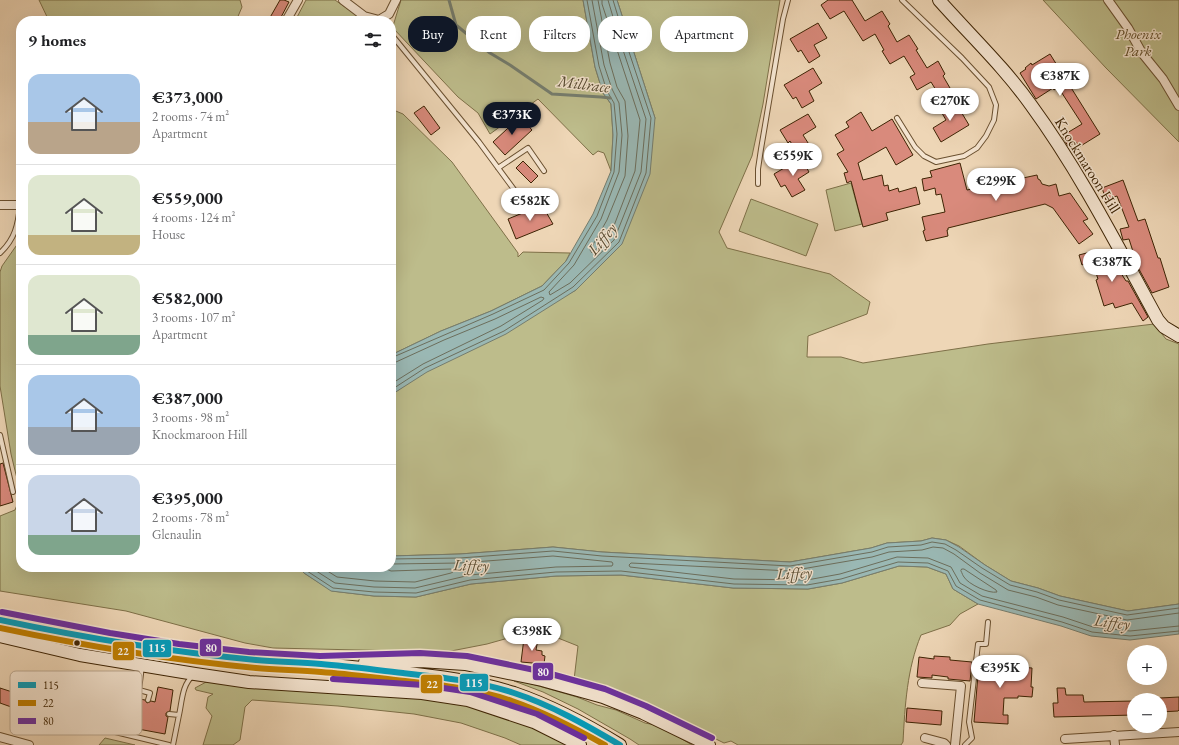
<!DOCTYPE html>
<html lang="en">
<head>
<meta charset="utf-8">
<style>
	:root { --surface:#fff; --page:#f6f6f6; --text:#202124; --muted:#757577; --line:#e0e0e0; --accent:#111827 }
	body { margin:0; font-family:"EB Garamond",serif; background:var(--page); color:var(--text); height:100vh; display:flex; flex-direction:column; font-size:15px; white-space:nowrap }
	* { box-sizing:border-box; margin:0 }
	p { font-size:13px; color:var(--muted) }
	.icon { flex:none; width:22px; height:22px; fill:none; stroke:currentColor; stroke-width:2; stroke-linecap:round; stroke-linejoin:round }
	.map { position:relative; flex:1; overflow:hidden }
	.sheet { position:absolute; left:16px; top:16px; width:380px; height:556px; display:flex; flex-direction:column; background:var(--surface); border-radius:16px; box-shadow:0 4px 16px #0002 }
	.sheet>* { flex:none }
	.banner { position:absolute; left:408px; top:16px; width:380px; height:36px; display:flex; gap:8px }
	.controls { position:absolute; left:1127px; top:645px; display:grid; gap:8px }
	.controls a { display:grid; place-items:center; width:40px; height:40px; border-radius:50%; background:var(--surface); box-shadow:0 4px 16px #0002; font-size:20px }
	.price { position:absolute; translate:-50% -34px; padding:0 9px; border-radius:14px; background:#fff; color:#222; font-size:13px; line-height:26px; filter:drop-shadow(0 1px 2px #0008) }
	.price::after { content:''; position:absolute; left:50%; top:24px; width:12px; height:9px; margin-left:-6px; background:inherit; clip-path:polygon(0 0,100% 0,50% 100%) }
	.price.selected { background:var(--accent); color:#fff }
	ul { padding:0; list-style:none }
	li { display:flex; align-items:center; gap:12px; height:100px; padding:0 12px }
	li+li { border-top:1px solid var(--line) }
	li span { display:grid; place-items:center; flex:none; width:112px; height:80px; border-radius:12px; color:#555 }
	li>.icon { margin-inline-start:auto }
	span .icon { width:48px; height:48px; fill:#fffc; stroke-width:1 }
	li b { font-size:17px }
	h2 { display:flex; justify-content:space-between; align-items:center; height:48px; padding:0 12px; font-size:17px }
	.tag { padding:0 14px; border-radius:16px; background:var(--surface); box-shadow:0 4px 16px #0002; font-size:14px; line-height:36px }
	.tag.selected { background:var(--accent); color:#fff }
	.map>svg:first-child { display:block }
	.green { fill:#bdbc8b; stroke:#7e7048 }
	.water { fill:#9ab8b4; stroke:#757d6e }
	.lines { fill:none; stroke-linecap:round; stroke-linejoin:round }
	.shore { stroke:#6c6e5c; stroke-width:1 }
	.stream { stroke:#757d6e; stroke-width:3 }
	.building { fill:#d98a7c; stroke:#3e2404 }
	.lane-casing { stroke:#6a5030; stroke-width:6 }
	.street-casing { stroke:#6a5030; stroke-width:10 }
	.secondary-casing { stroke:#3e2404; stroke-width:14 }
	.lane { stroke:#f4e4d0; stroke-width:4 }
	.street { stroke:#f4e4d0; stroke-width:8 }
	.secondary { stroke:#f4e4d0; stroke-width:12 }
	.bus-1-casing { stroke:#f4e4d0; stroke-width:9 }
	.bus-2-casing { stroke:#f4e4d0; stroke-width:9 }
	.bus-3-casing { stroke:#f4e4d0; stroke-width:9 }
	.bus-1 { stroke:#069cba; stroke-width:6 }
	.bus-2 { stroke:#c07f01; stroke-width:6 }
	.bus-3 { stroke:#6c30a1; stroke-width:6 }
	.bus-dot { fill:#3e2404; stroke:#f4e4d0; stroke-width:1.5 }
	.labels { text-anchor:middle; dominant-baseline:central; stroke-width:3; stroke-linejoin:round; paint-order:stroke }
	.park-label { font-size:15px; font-style:italic; fill:#5e4a26; stroke:#f4e4d0 }
	.street-label { font-size:15px; fill:#3e2404; stroke:#f4e4d0 }
	.water-label { font-size:16px; font-style:italic; fill:#554930; stroke:#f4e4d0 }
	.key { fill:#f4e4d0; stroke:#bdaa93; stroke-width:1 }
	.key-label { font-size:11px; fill:#3e2404 }
	.line-badge { stroke:#f4e4d0; stroke-width:1.5 }
	.badge-label { font-size:11px; text-anchor:middle; font-weight:bold; fill:#fff }
</style>
</head>
<body>
<div class="map">
<svg width="1179" height="745" viewBox="0 0 1179 745">
	<rect width="100%" height="100%" fill="#eed6b6"/>
	<filter id="stains"><feTurbulence type="fractalNoise" baseFrequency=".005" numOctaves="4"/><feColorMatrix values="0 0 0 0 .2 0 0 0 0 .09 0 0 0 0 .02 0 0 0 .5 -.17"/></filter>
	<radialGradient id="worn" r=".72"><stop offset=".6" stop-color="#630" stop-opacity="0"/><stop offset="1" stop-color="#630" stop-opacity=".3"/></radialGradient>
	<path class="green" d="M39 0H240L242 7 236 21H49Z
		M306 0H335L365 21H295Z
		M401 0H583L595 67 603 93 611 104 613 135 611 171 604 153 598 151 593 155 538 99 490 134 478 113 458 97 393 28V26Z
		M617 0H780L763 104 752 156 719 232 727 248 830 274 870 302 867 314 808 336 807 357H841L863 363 988 344 1154 324 1166 339 1179 344V604L1128 611 1060 596 1038 588 1011 581 985 565 959 546 946 540 932 538 921 541 887 543 871 548 790 562 602 552 553 547 460 554 391 556V395L429 369 576 290 655 118Z
		M1043 0H1179V142L1106 68Z
		M391 109 403 114 452 162 518 253V257L523 252 570 253 566 261 542 286 491 311 441 331 391 355Z
		M851 183 862 224 835 231 826 190Z
		M751 199 818 224 806 256 739 231Z
		M21 239V567H298L304 573 332 591 374 596 416 597 471 584 556 576 621 575 733 588 808 589 842 583 899 566 927 567 946 574 953 589 978 604 960 614 950 625 921 635C907 669 905 705 903 742L901 745H738L731 741 724 743C675 719 627 693 574 680L578 646 558 638 519 635 487 644 446 652 273 648 245 643 126 611 0 591V516L15 510 21 495 11 454 0 386V272L2 266Z
		M208 681 419 697 467 705 516 720 569 745H521L505 738 461 723 414 714 338 706 252 700 245 707 240 740 233 745H203L212 716 206 708 208 697 213 694 196 690 195 688Z
		M514 681 525 682 577 697 597 705 616 710 645 723 660 726 692 745H639L630 739 578 709 543 692Z
		M105 738 135 745H99Z"/>
	<path class="water" d="M583 0H617L655 118 650 174 622 244 576 290 506 334 427 372 391 395V355L441 331 491 311 542 286 566 261 593 214 611 171 613 135 611 104 603 93 595 67Z
		M932 538 946 540 959 547 985 565 1011 581 1038 588 1060 596 1128 611 1179 604V634L1130 640 1091 636 1061 626 978 604 953 589 946 574 927 567 899 566 842 583 808 589 733 588 621 575 556 576 471 584 416 597 374 596 331 591 304 573 298 567H391V556L460 554 553 547 602 552 790 562 871 548 887 543 921 541Z"/>
	<g class="lines">
		<path class="shore" d="M592 0 604 65 612 89 619 103 622 135 619 172 601 219 574 265 549 292 550 295 570 283 614 240 641 172 646 119 621 44 608 0
			M598 0 610 63 617 87 625 101 628 136 625 176 607 220 590 250 592 253 610 236 635 171 640 120 602 4V0
			M391 358 493 314 544 290 569 263 597 216 614 172 617 134 614 103 607 91 599 66 587 0
			M391 363 396 362 444 340 495 319 541 297 544 298 543 300 501 326 423 364 391 384
			M391 390 425 368 504 331 573 287 619 242 646 173 651 118 626 43 613 0
			M391 559 460 558 553 551 602 556 790 566 872 552 888 547 921 545 932 542 945 544 956 550 982 568 1010 585 1037 592 1059 600 1127 615 1179 608
			M304 567 307 571 333 588 374 592 416 593 470 580 556 572 621 571 734 584 807 585 841 579 898 562 928 563 948 571 956 586 980 600 1062 622 1092 632 1130 636 1179 631
			M310 567 335 583 374 587 415 588 470 575 556 567 612 566 613 564 612 562 553 556 460 563 391 564
			M321 567 337 577 375 581 415 582 451 573 453 572 451 569 391 571 382 567
			M962 569H964L996 590 997 592C989 594 968 584 964 577 963 576 962 573 961 571Z
			M1179 613 1127 620 1058 605 1036 597 1008 590 980 573 954 554 943 548 933 547 922 550 889 552 872 557 790 571 631 563 629 565 630 567 734 579 807 580 840 574 897 557 928 558 951 567 960 583 982 596 1063 617 1093 627 1130 631 1179 626"/>
		<path class="stream" d="M449 0 456 25 490 53 510 65 552 94 601 97 610 98"/>
	</g>
	<path class="building" d="M280 0H284L289 2 279 21H268Z
		M828 0H852L865 21 882 11 890 24 888 26 897 42 909 35 918 49 916 50 927 68 938 61 945 74 943 76 950 88 939 95 931 82 917 90 910 77 915 74 904 56 890 64 882 51 884 50 875 34 863 41 844 11 830 19 821 5Z
		M818 23 827 38 814 45 820 56 809 63 801 50 798 52 790 39Z
		M1050 54 1100 134 1079 147 1076 142 1068 146 1062 136 1082 124 1058 87 1054 90 1053 88 1036 99 1020 73 1026 69 1025 68 1031 63 1032 65Z
		M813 68 822 83 809 91 814 101 802 108 796 97 793 99 784 85Z
		M950 101 957 112 960 110 969 125 941 142 933 128 946 120 939 108Z
		M424 106 440 128 431 135 414 113Z
		M861 112 872 131 892 119 913 155 896 165 886 147 858 163 863 180 882 175 884 186 888 185 889 191 898 188 899 192 916 187 920 204 886 213 888 220 863 227 851 181 847 183 844 173 848 172 837 154 844 150 835 135 849 127 846 122Z
		M808 114 816 127 803 135 810 146 797 153 790 141 788 143 780 130Z
		M520 117 532 130 505 155 493 142Z
		M801 158 809 172 798 179 805 190 792 197 785 185 781 187 774 174Z
		M523 161 538 176 531 183 516 168Z
		M960 163 967 190 1037 175 1038 179 1040 180 1042 184 1049 186 1056 184 1059 196 1070 193 1088 219 1083 221 1093 234 1079 244 1053 208 1045 204 948 228V230H947L948 236 926 241 923 231 925 230 922 217 945 212 941 194 936 195 935 188 924 191 922 179 932 177 930 171Z
		M1123 180 1138 221 1145 219 1158 258H1160L1169 287 1152 293 1135 262 1136 261 1129 239 1123 240 1120 229 1129 227 1117 196 1106 200 1102 188Z
		M542 205 553 224 516 239 508 219Z
		M1098 250 1100 255 1108 253 1126 281H1128L1148 317 1143 321 1132 303 1115 308 1113 303 1104 306 1096 280 1098 279 1092 261 1082 265 1079 255Z
		M3 463 13 502 0 506V464Z
		M524 638 538 639 536 650 542 651V655L545 656 544 664 521 662Z
		M934 656 950 657V660L972 662 970 681 948 679V677L932 675V678L917 677 919 657 934 659Z
		M982 659 1018 662V667L1032 668 1031 687H1033L1032 697 1018 696V698H1004L1003 715H1008V724L974 722 979 663H982Z
		M158 687 173 690 170 711 166 713V716L168 717 165 734 138 729V727L123 725 128 697 145 700 147 703 151 701 155 702Z
		M0 688 43 702 90 715 85 729 32 713 31 714 0 703Z
		M1057 688H1065L1066 695H1083L1084 702 1134 701V715L1054 717 1053 703H1058Z
		M1179 697V710L1178 711 1160 712V698Z
		M907 708 942 711 941 725 906 722Z"/>
	<g class="lines">
		<g class="lane-casing">
			<path id="lane" d="M391 34 479 142 524 203
				M897 118 915 147 924 156 936 162 964 156 977 148 986 136 994 120 996 105 989 87 962 58 902 0
				M498 168 528 148 544 171
				M758 184V169L761 149 783 19 788 0
				M0 253C15 239 18 225 20 205
				M0 435 13 492
				M142 666 139 690 150 693 148 700
				M139 690 119 687 111 731 169 745
				M169 714 179 715C182 702 182 684 193 676
				M173 745 179 715
				M965 745 972 738 969 722 978 644H986L988 622"/>
		</g>
		<g class="street-casing">
			<path id="street" d="M343 0 364 16 379 20 389 14 396 0
				M1108 0 1128 28 1142 53 1163 79 1179 106
				M286 21 298 0
				M0 205H21
				M922 683 961 686 955 745
				M1114 735 1115 745
				M0 737 29 745
				M925 738 944 743 946 745
				M1065 739 1179 732"/>
		</g>
		<g class="secondary-casing">
			<path id="secondary" d="M939 0C970 35 1004 67 1031 105 1080 172 1118 247 1158 320L1164 327 1179 336
				M0 620C81 638 164 652 247 659 271 662 296 662 321 664 346 666 372 669 397 672 436 676 476 681 514 693 552 706 586 724 620 745
				M0 636 80 655 195 674 249 682 422 693 468 700 534 722 580 745
				M365 662 420 661 465 664 542 680 603 697 643 713 709 745"/>
		</g>
		<use href="#lane" class="lane"/>
		<use href="#street" class="street"/>
		<use href="#secondary" class="secondary"/>
		<g class="bus-1-casing">
			<path id="bus-1" d="M0 620C85 638 170 652 256 660 278 662 299 662 321 664 348 666 376 670 403 673 440 677 478 681 514 693 551 705 586 725 620 745"/>
		</g>
		<g class="bus-2-casing">
			<path id="bus-2" d="M0 628C85 646 169 660 256 668 277 670 299 670 321 672 349 674 377 678 405 681 441 685 477 689 512 701 544 712 575 728 605 745"/>
		</g>
		<g class="bus-3-casing">
			<path id="bus-3" d="M2 612 110 633 179 644 249 652 320 656 420 653 467 656 544 672 605 689 646 706 712 738
				M333 679 423 685 470 692 537 714 584 738"/>
		</g>
		<use href="#bus-1" class="bus-1"/>
		<use href="#bus-2" class="bus-2"/>
		<use href="#bus-3" class="bus-3"/>
	</g>
	<circle class="bus-dot" cx="77" cy="643" r="3.5"/>
	<g class="labels">
		<g class="park-label">
			<text x="1138" y="33">Phoenix<tspan x="1138" dy="17">Park</tspan></text>
		</g>
		<g class="street-label">
			<text transform="translate(1088 165) rotate(58)">Knockmaroon Hill</text>
		</g>
		<g class="water-label">
			<text transform="translate(584 84) rotate(7)">Millrace</text>
			<text transform="translate(602 239) rotate(-50)">Liffey</text>
			<text transform="translate(471 565) rotate(1)">Liffey</text>
			<text transform="translate(794 573) rotate(-3)">Liffey</text>
			<text transform="translate(1112 622) rotate(7)">Liffey</text>
		</g>
	</g>
	<rect x="10" y="671" width="132" height="64" rx="6" class="key"/>
	<rect x="18" y="682" width="18" height="6" fill="#069cba"/>
	<rect x="18" y="700" width="18" height="6" fill="#c07f01"/>
	<rect x="18" y="718" width="18" height="6" fill="#6c30a1"/>
	<g class="key-label">
		<text x="43" y="689">115</text>
		<text x="43" y="707">22</text>
		<text x="43" y="725">80</text>
	</g>
	<g class="line-badge">
		<rect x="199" y="638" width="23" height="19" rx="4" fill="#6c30a1"/>
		<rect x="142" y="639" width="30" height="19" rx="4" fill="#069cba"/>
		<rect x="112" y="641" width="23" height="20" rx="4" fill="#c07f01"/>
		<rect x="532" y="662" width="22" height="19" rx="4" fill="#6c30a1"/>
		<rect x="459" y="673" width="30" height="19" rx="4" fill="#069cba"/>
		<rect x="420" y="674" width="23" height="20" rx="4" fill="#c07f01"/>
	</g>
	<g class="badge-label">
		<text x="211" y="652">80</text>
		<text x="157" y="652">115</text>
		<text x="123" y="655">22</text>
		<text x="543" y="676">80</text>
		<text x="474" y="687">115</text>
		<text x="432" y="688">22</text>
	</g>
	<rect width="100%" height="100%" filter="url(#stains)"/>
	<rect width="100%" height="100%" fill="url(#worn)"/>
</svg>
<div class="controls">
<a>+</a>
<a>−</a>
</div>
<b class="price" style="left:1060px;top:97px">€387K</b>
<b class="price" style="left:950px;top:122px">€270K</b>
<b class="price selected" style="left:512px;top:136px">€373K</b>
<b class="price" style="left:793px;top:177px">€559K</b>
<b class="price" style="left:996px;top:202px">€299K</b>
<b class="price" style="left:530px;top:222px">€582K</b>
<b class="price" style="left:1112px;top:283px">€387K</b>
<b class="price" style="left:532px;top:652px">€398K</b>
<b class="price" style="left:1000px;top:689px">€395K</b>
<div class="banner">
<a class="tag selected">Buy</a>
<a class="tag">Rent</a>
<a class="tag">Filters</a>
<a class="tag">New</a>
<a class="tag">Apartment</a>
</div>
<section class="sheet">
<h2>9 homes<svg class="icon" aria-label="filters" viewBox="0 0 24 24"><path d="M4 7h16M4 17h16"/><circle cx="9" cy="7" r="2"/><circle cx="15" cy="17" r="2"/></svg></h2>
<ul>
<li><span style="background:linear-gradient(#a9c7e8 60%,#b9a48a 0)"><svg class="icon" aria-label="home" viewBox="0 0 24 24"><path d="M3 11l9-7 9 7M6 9v11h12V9"/></svg></span><div><b>€373,000</b><p>2 rooms · 74 m²</p><p>Apartment</p></div></li>
<li><span style="background:linear-gradient(#dfe7d0 75%,#c2b280 0)"><svg class="icon" aria-label="home" viewBox="0 0 24 24"><path d="M3 11l9-7 9 7M6 9v11h12V9"/></svg></span><div><b>€559,000</b><p>4 rooms · 124 m²</p><p>House</p></div></li>
<li><span style="background:linear-gradient(#dfe7d0 75%,#7fa58c 0)"><svg class="icon" aria-label="home" viewBox="0 0 24 24"><path d="M3 11l9-7 9 7M6 9v11h12V9"/></svg></span><div><b>€582,000</b><p>3 rooms · 107 m²</p><p>Apartment</p></div></li>
<li><span style="background:linear-gradient(#a9c7e8 65%,#9aa5b1 0)"><svg class="icon" aria-label="home" viewBox="0 0 24 24"><path d="M3 11l9-7 9 7M6 9v11h12V9"/></svg></span><div><b>€387,000</b><p>3 rooms · 98 m²</p><p>Knockmaroon Hill</p></div></li>
<li><span style="background:linear-gradient(#c9d6e8 75%,#7fa58c 0)"><svg class="icon" aria-label="home" viewBox="0 0 24 24"><path d="M3 11l9-7 9 7M6 9v11h12V9"/></svg></span><div><b>€395,000</b><p>2 rooms · 78 m²</p><p>Glenaulin</p></div></li>
</ul>
</section>
</div>
</body>
</html>
